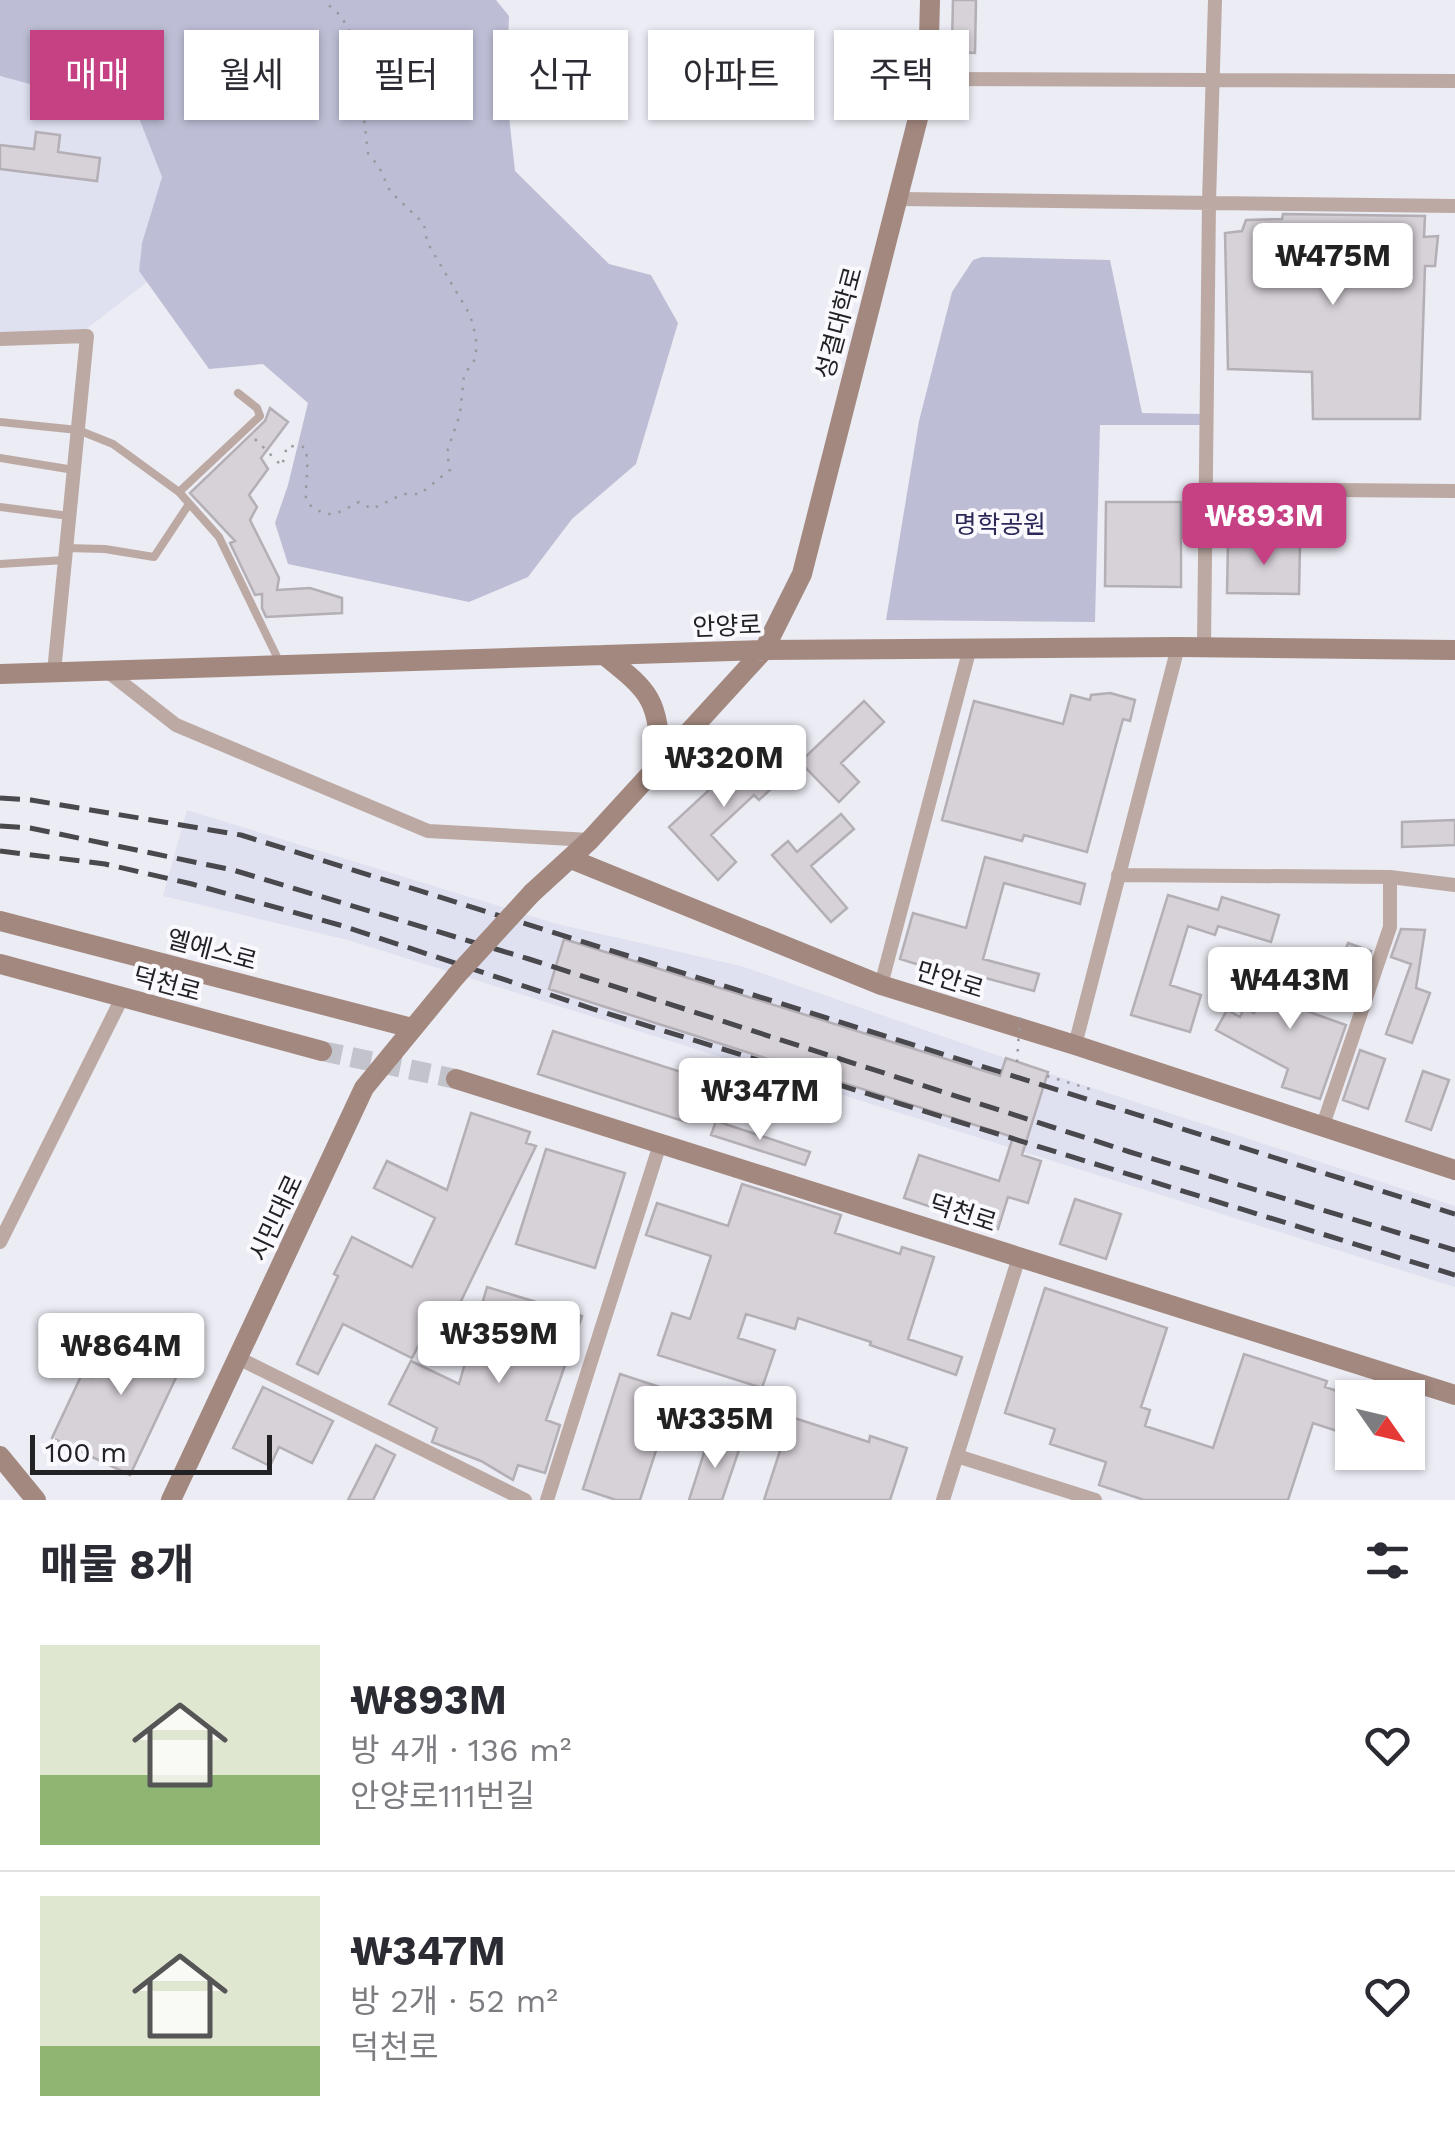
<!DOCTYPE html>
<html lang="ko">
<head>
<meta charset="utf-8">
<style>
	:root { --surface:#fff; --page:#f2f2f3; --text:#2b2b33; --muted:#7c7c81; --line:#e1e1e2; --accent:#c64184 }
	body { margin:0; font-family:"Work Sans","Noto Sans KR",sans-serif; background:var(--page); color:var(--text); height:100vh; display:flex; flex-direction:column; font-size:38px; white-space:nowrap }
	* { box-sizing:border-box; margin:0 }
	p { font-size:32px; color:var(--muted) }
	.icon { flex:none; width:55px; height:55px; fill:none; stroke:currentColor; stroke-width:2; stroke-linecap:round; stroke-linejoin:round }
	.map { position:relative; height:1500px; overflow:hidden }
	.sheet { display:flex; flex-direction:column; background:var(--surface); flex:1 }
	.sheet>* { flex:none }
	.banner { position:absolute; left:30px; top:30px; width:1395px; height:90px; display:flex; gap:20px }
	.needle { width:65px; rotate:124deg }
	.fabs { position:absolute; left:1335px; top:1380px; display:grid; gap:20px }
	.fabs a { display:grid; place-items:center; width:90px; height:90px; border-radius:0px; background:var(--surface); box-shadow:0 2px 8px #0004; font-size:50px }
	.scale { position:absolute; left:30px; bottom:25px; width:242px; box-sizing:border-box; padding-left:10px; border:5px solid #222225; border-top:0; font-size:28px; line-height:35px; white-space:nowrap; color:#222225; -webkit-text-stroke:8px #f9f9fe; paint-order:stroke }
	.price { position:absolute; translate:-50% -85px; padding:0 22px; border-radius:10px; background:#fff; color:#222; font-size:32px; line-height:65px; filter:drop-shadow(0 2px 5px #0008) }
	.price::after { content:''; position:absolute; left:50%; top:60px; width:30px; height:22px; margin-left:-15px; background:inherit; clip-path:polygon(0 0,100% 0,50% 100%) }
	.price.on { background:var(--accent); color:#fff }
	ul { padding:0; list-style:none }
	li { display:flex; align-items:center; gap:30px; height:250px; padding:0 40px }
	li+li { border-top:2px solid var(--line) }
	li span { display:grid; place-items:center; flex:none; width:280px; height:200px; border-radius:0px; color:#555 }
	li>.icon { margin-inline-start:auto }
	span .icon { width:120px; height:120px; fill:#fffc; stroke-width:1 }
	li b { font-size:42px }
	h2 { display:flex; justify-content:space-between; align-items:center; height:120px; padding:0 40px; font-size:42px }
	.pill { padding:0 35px; border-radius:0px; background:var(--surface); box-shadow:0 2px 8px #0004; font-size:35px; line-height:90px }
	.pill.on { background:var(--accent); color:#fff }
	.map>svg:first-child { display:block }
	.built { fill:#dfe0f0 }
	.green { fill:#bdbed5 }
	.building { fill:#d7d1d8; stroke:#b4aeb5; stroke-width:2.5 }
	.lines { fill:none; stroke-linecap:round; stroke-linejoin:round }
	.secondary-tunnel { stroke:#c3c4cb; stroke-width:20; stroke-dasharray:20 10; stroke-linecap:butt }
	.path { stroke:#99999f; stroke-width:2.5; stroke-dasharray:2.5 8; stroke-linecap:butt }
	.lane { stroke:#bca9a3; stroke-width:8 }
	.street { stroke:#bca9a3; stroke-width:14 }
	.secondary { stroke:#a3887f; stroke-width:20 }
	.rail { stroke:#49494d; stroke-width:5; stroke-dasharray:20 10; stroke-linecap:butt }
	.path-bridge { stroke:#99999f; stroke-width:2.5; stroke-dasharray:2.5 8; stroke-linecap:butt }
	.secondary-bridge { stroke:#a3887f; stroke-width:20 }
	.labels { text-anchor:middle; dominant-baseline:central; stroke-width:8; stroke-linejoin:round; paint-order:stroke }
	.street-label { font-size:25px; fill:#222225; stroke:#f9f9fe }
	.park-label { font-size:25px; fill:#2b2857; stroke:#f9f9fe }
</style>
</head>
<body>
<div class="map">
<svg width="1455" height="1500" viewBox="0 0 1455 1500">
	<rect width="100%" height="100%" fill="#ebecf4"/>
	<path class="built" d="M0 76 137 113 162 177 142 243 139 271 147 282 85 330 0 334Z
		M187 810 557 924 741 966 1074 1082 1455 1206V1287L348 940 163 896Z"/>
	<path class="green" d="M0 0H496L509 16 506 89 515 171 609 264 651 275 678 323 636 464 572 519 528 577 469 602 288 564 275 523 288 485 308 403 263 364 209 369 139 271 142 243 162 177 137 113 0 76Z
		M982 257 1110 260 1142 413 1203 414V425H1100L1095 622 886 620 919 421 952 292 973 260Z"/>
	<path class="building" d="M953 0H976L975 53 960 52 952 44Z
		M36 132 60 135 58 152 100 158 97 181 0 169V145L34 149Z
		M1283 214 1425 216 1424 237 1438 236 1435 266H1425L1420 419H1313L1312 372 1228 369 1225 233 1242 231 1246 220 1282 219Z
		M270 408 288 422 261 458 268 469 249 495 257 507 250 520 279 578 277 590 310 588 342 598V613L266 617 262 608V594L255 595 230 543 235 541 190 493 265 421Z
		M1106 502H1181V587L1105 586Z
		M1228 543 1300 544 1299 594 1227 593Z
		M1110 693 1135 700 1130 721 1123 719 1087 852 1024 835 1022 841 942 820 974 701 1063 724 1071 695 1090 700 1091 695Z
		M864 701 884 722 841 763 859 782 839 802 800 762Z
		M764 753 785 776 759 800 754 795 711 835 736 862 718 880 669 827 737 764Z
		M841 814 854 829 811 866 847 908 831 922 772 855 788 841 797 852Z
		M1455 820V845L1402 847V822Z
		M985 857 1085 884 1080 904 1004 883 983 959 1039 974 1034 991 933 964 932 969 900 959 913 913 966 928Z
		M1168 895 1218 910 1222 897 1279 915 1271 942 1218 926 1215 935 1188 926 1170 985 1201 995 1190 1032 1131 1015Z
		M1401 929 1425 930 1416 988 1430 993 1412 1043 1386 1034 1411 964 1391 957Z
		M564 939 1000 1076 1006 1058 1048 1072 1022 1155 1041 1161 1028 1203 1008 1197 998 1229 904 1198 919 1155 999 1181 1013 1137 549 989Z
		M1348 943 1371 951 1355 996 1332 987Z
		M1280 956 1315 975 1298 1008 1346 1025 1320 1099 1282 1087 1288 1069 1216 1030 1227 1010 1240 1017 1244 1008 1254 1013 1261 1001 1268 1005 1282 979 1271 973Z
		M553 1031 700 1078 686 1122 538 1074Z
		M1360 1050 1385 1059 1368 1109 1343 1100Z
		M1423 1071 1449 1080 1431 1130 1406 1121Z
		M471 1113 530 1132 526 1143 536 1146 447 1330 431 1321 412 1358 343 1324 318 1374 297 1364 338 1276 334 1274 352 1237 412 1267 435 1218 374 1188 387 1161 447 1190Z
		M716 1121 810 1152 805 1165 711 1135Z
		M546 1149 625 1173 595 1268 516 1244Z
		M742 1184 841 1215 835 1233 900 1254 902 1247 934 1257 908 1339 962 1357 956 1375 870 1345 871 1342 798 1318 795 1329 746 1314 738 1338 775 1350 762 1388 658 1355 672 1313 690 1319 711 1256 646 1235 657 1203 728 1226Z
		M1075 1199 1121 1214 1106 1259 1060 1244Z
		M487 1287 582 1316 546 1420 560 1425 545 1473 518 1465 513 1480 481 1461 432 1442 437 1428 389 1404 411 1361 459 1384Z
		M1045 1288 1167 1328 1141 1407 1150 1410 1145 1426 1213 1448 1244 1354 1327 1381 1325 1387 1352 1396V1436L1313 1423 1288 1500H1144L1099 1485 1106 1462 1050 1444 1055 1429 1005 1413Z
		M120 1318 188 1352 130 1475 52 1438 83 1372 92 1377Z
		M620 1374 675 1392 640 1500H616L583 1489Z
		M263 1387 333 1421 312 1463 279 1447 270 1466 233 1448Z
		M791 1417 869 1442 870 1436 907 1448 890 1500H764Z
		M709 1437 740 1447 722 1500H689Z
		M376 1445 395 1455 373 1500H348Z"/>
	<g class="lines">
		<path class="secondary-tunnel" d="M322 1051 456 1079"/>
		<path class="path" d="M255 439 282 466 287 446 305 447C310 466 305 482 306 502 330 521 334 515 359 502L372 509 403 494H420L450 470 447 452 460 414 464 375 476 358V337L470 315 427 242 424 224 390 191 379 167 368 153 363 110 365 72 357 45 341 16 323 0
			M1047 1076 1093 1090"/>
		<path class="lane" d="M0 422 78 430 113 444 179 492 219 537 279 661
			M0 458 74 470
			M179 492 260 416 257 408 238 393
			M0 507 69 516
			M66 548 105 549 154 557 189 504
			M0 564 65 560"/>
		<path class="street" d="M928 79 1455 81
			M899 199 1455 206
			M0 339 87 336 54 672
			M1207 489 1455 491
			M1204 647 1209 202 1215 0
			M107 671 176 725 428 831 590 840
			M1118 875 1390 877 1455 885
			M881 985 970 648
			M1075 1045 1178 647
			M1322 1128 1390 927V877
			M0 1242 122 998
			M238 1358 525 1500
			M957 1456 1095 1500
			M547 1500 660 1144
			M943 1500 1019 1257"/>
		<path class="secondary" d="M604 655C653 694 657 699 661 762
			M0 674 764 650 1178 647 1455 650
			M571 859 881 985 1075 1045 1455 1170
			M532 893 590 840 764 650 802 574 928 79 930 0
			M0 921 412 1028
			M0 964 322 1051
			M456 1079 1455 1395
			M0 1456 36 1500
			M171 1500 364 1088 456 976"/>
		<path class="rail" d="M0 798 31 800 241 835 1455 1214
			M0 826 30 828 233 870 529 959 1130 1152 1455 1250
			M0 851 105 864 192 884 343 926 593 1009 1455 1275"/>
		<path class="path-bridge" d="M1017 1062 1020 1016"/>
		<path class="secondary-bridge" d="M456 976 532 893"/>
	</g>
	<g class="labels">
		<g class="street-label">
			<text transform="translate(839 323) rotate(-75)">성결대학로</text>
			<text transform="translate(727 626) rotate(-2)">안양로</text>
			<text transform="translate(212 950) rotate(15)">엘에스로</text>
			<text transform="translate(950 980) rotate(17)">만안로</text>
			<text transform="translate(167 984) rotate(15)">덕천로</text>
			<text transform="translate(963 1213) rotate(18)">덕천로</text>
			<text transform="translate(276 1218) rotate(-65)">시민대로</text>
		</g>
		<g class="park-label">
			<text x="1000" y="524">명학공원</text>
		</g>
	</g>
</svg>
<div class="fabs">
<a><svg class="needle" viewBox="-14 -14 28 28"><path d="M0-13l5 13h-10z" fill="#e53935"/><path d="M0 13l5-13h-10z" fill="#7c7c81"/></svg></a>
</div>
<div class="scale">100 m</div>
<b class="price" style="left:1333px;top:308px">₩475M</b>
<b class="price on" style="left:1264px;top:568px">₩893M</b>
<b class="price" style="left:724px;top:810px">₩320M</b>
<b class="price" style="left:1290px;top:1032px">₩443M</b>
<b class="price" style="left:760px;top:1143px">₩347M</b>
<b class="price" style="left:499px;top:1386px">₩359M</b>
<b class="price" style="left:121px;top:1398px">₩864M</b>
<b class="price" style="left:715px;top:1471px">₩335M</b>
<div class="banner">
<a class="pill on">매매</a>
<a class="pill">월세</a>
<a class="pill">필터</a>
<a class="pill">신규</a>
<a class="pill">아파트</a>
<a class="pill">주택</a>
</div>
</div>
<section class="sheet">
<h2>매물 8개<svg class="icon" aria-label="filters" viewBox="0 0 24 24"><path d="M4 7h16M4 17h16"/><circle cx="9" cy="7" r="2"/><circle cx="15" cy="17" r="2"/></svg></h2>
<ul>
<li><span style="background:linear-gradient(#dfe7d0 65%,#8fb573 0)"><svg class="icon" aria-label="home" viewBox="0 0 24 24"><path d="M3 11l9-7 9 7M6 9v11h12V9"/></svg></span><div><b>₩893M</b><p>방 4개 · 136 m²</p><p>안양로111번길</p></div><svg class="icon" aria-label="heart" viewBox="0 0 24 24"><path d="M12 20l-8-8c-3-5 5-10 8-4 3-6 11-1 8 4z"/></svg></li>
<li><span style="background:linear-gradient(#dfe7d0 75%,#8fb573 0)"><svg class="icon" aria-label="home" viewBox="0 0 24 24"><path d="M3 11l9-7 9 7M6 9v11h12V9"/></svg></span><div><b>₩347M</b><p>방 2개 · 52 m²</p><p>덕천로</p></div><svg class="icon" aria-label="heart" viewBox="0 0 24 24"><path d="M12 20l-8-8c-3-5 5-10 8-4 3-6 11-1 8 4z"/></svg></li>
</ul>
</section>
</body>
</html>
